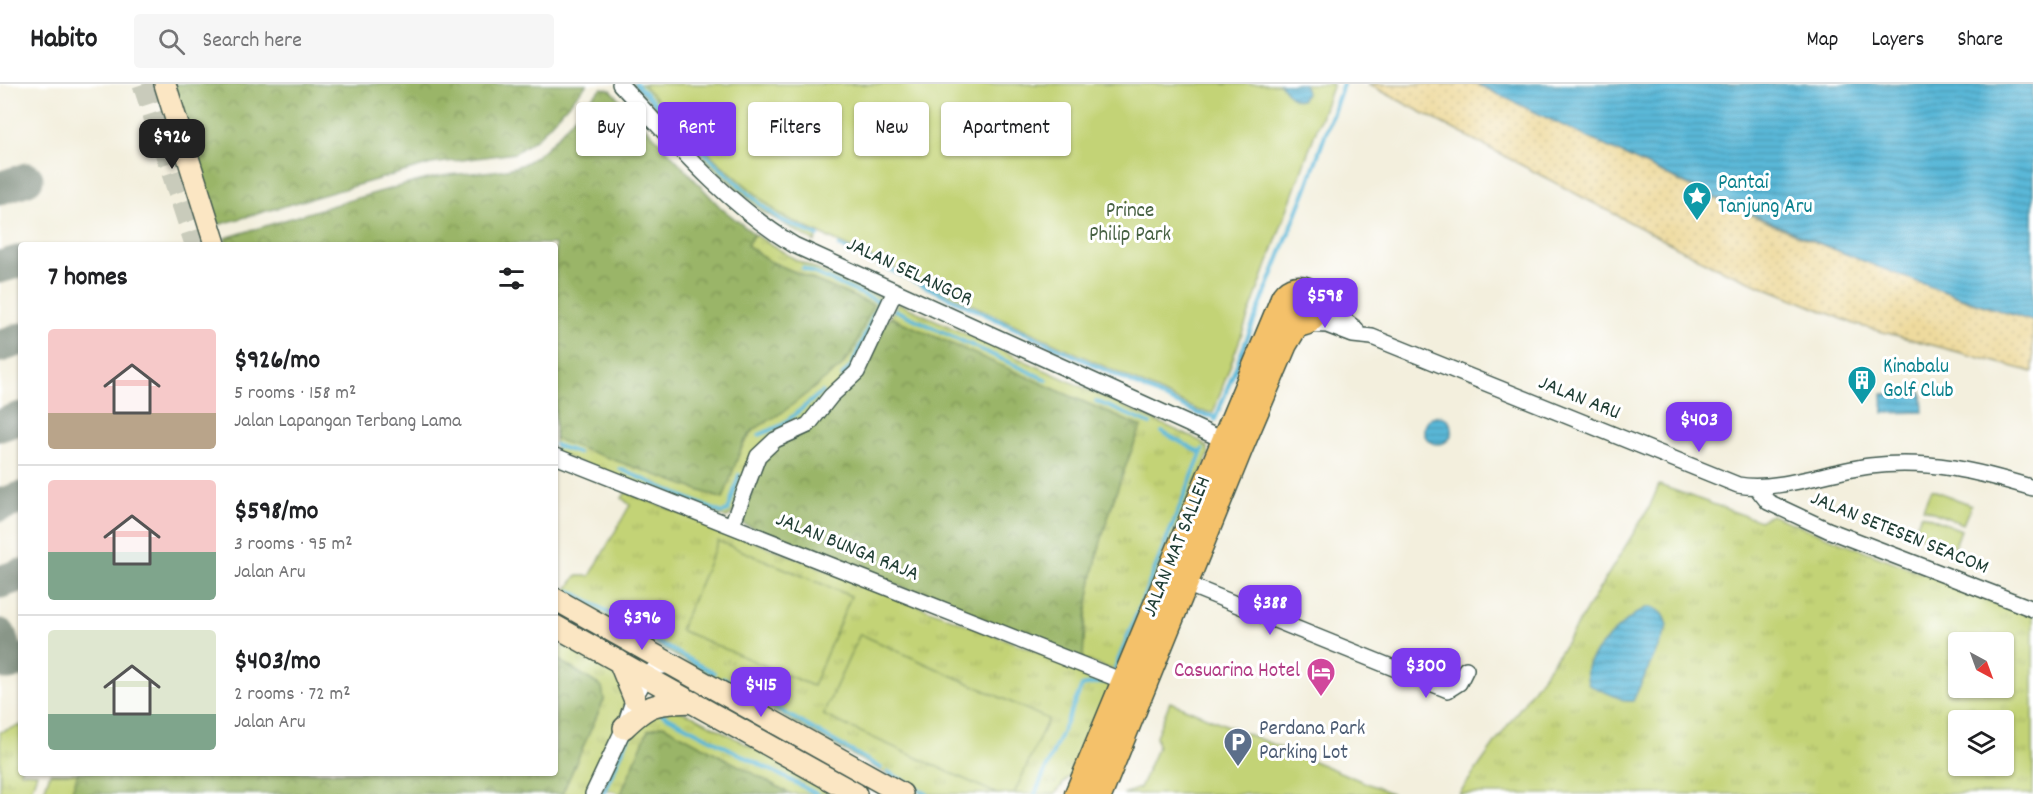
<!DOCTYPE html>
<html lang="en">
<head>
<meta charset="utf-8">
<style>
	:root { --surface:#fff; --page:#f6f6f6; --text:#202124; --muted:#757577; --line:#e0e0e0; --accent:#7c3aed }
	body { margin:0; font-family:Dekko,sans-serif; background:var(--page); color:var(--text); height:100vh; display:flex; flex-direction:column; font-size:22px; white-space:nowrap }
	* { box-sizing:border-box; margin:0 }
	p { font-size:20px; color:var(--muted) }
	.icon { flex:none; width:33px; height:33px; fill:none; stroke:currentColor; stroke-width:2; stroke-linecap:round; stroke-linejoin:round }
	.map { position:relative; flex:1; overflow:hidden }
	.drawer { position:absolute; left:18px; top:158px; width:540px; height:534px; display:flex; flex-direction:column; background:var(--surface); border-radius:6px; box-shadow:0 2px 4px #0004 }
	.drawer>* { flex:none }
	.banner { position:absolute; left:576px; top:18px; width:570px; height:54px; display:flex; gap:12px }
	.needle { width:39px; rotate:139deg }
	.controls { position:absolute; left:1948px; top:548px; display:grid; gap:12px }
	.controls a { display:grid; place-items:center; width:66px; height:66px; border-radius:6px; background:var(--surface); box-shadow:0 2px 4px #0004; font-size:30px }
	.price { position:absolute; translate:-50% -51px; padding:0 14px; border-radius:12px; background:var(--accent); color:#fff; font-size:20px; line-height:39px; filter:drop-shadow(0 2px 3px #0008) }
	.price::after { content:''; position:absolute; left:50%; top:36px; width:18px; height:14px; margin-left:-9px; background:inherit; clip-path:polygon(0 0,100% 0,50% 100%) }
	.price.current { background:#222; color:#fff }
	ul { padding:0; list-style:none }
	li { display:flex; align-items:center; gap:18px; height:150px; padding:0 30px }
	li+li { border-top:2px solid var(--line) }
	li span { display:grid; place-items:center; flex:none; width:168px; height:120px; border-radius:6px; color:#555 }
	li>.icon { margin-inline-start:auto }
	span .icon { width:72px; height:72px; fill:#fffc; stroke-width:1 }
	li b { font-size:26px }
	h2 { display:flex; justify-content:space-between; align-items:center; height:72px; padding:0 30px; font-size:26px }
	.chip { padding:0 21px; border-radius:6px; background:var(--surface); box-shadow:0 2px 4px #0004; font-size:21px; line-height:54px }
	.chip.current { background:var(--accent); color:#fff }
	header { display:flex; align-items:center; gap:36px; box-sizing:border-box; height:84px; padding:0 30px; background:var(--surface); border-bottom:2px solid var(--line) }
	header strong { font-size:28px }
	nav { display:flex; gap:33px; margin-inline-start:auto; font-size:21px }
	.search { width:420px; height:54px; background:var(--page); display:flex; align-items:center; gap:15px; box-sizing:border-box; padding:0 21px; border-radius:6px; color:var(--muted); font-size:22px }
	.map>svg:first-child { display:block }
	.grass { fill:url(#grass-tufts); stroke:#718855; stroke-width:1.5; fill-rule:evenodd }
	.forest { fill:url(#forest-crowns); stroke:#5c794e; stroke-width:1.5 }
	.sand { fill:url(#sand-dots); stroke:#868c69; stroke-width:1.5 }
	.park { fill:#c3d376; stroke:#718855; stroke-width:1.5 }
	.water { fill:url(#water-rules); stroke:#3c7a86; stroke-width:1.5 }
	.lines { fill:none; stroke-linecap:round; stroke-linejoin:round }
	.stream { stroke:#5ab8d8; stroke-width:4 }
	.taxiway { stroke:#899688; stroke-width:33 }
	.secondary-tunnel { stroke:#c9cbbb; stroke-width:21; stroke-dasharray:21 10; stroke-linecap:butt }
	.street-casing { stroke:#3f584d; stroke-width:18 }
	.secondary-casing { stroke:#3f584d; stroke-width:24 }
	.primary-casing { stroke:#3f584d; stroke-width:27 }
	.street { stroke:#fff; stroke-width:15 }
	.secondary { stroke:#fbe6c3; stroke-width:21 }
	.primary { stroke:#f4c16a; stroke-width:24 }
	.labels { text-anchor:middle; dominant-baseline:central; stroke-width:6; stroke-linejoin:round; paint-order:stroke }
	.culture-label { font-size:21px; fill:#0d838f; stroke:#fff; text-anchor:start }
	.park-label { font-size:21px; fill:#486244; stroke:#fff }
	.street-label { font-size:21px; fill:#1f3d34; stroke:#fff }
	.hotel-label { font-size:21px; fill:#b23c85; stroke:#fff; text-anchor:end }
	.service-label { font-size:21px; fill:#4e5e75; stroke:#fff; text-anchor:start }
</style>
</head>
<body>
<header>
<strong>Habito</strong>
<div class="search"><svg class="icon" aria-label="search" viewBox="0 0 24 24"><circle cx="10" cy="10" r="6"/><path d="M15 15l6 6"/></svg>Search here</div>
<nav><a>Map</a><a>Layers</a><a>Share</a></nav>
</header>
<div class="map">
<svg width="2033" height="710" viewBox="0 0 2033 710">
	<defs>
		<pattern id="grass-tufts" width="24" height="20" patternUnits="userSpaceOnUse" patternTransform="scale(1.5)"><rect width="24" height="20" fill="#c3d376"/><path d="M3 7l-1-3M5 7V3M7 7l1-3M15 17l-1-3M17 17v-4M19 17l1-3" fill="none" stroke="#a7b667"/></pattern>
		<pattern id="forest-crowns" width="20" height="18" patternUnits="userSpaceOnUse" patternTransform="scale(1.5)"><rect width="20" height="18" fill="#9ab567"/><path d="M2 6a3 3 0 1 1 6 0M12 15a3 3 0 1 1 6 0" fill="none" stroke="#7d9456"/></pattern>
		<pattern id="sand-dots" width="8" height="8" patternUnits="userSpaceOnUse" patternTransform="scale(1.5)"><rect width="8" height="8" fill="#eeda9e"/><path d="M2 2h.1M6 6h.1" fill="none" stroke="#ccbc89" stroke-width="1.8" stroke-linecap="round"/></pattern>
		<pattern id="water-rules" width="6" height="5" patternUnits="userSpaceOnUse" patternTransform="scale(1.5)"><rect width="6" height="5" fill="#5ab8d8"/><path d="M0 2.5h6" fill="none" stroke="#4a97b0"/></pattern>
	</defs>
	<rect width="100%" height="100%" fill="#fff"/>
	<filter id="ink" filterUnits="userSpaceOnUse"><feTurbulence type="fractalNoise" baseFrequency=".0167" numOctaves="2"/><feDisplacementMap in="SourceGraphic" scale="12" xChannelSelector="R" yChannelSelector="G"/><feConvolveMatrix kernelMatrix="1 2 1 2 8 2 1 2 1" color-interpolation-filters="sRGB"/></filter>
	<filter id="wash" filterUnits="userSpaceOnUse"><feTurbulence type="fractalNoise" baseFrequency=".008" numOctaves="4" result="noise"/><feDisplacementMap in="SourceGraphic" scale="24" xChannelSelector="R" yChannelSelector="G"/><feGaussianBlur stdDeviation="1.35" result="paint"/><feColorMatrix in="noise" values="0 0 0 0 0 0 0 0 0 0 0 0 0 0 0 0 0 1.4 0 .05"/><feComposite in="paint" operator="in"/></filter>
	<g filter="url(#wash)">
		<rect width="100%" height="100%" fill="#f3efdd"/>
		<path class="grass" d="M633 0H642L717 77 782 132 818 150 815 158 763 128 712 82Z
			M754 150 796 176 880 213 883 207 887 212 855 281 731 431 726 434 555 369V355L558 354 723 415C733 387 738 356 764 338L873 221 769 177 746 160Z
			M1290 221a10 10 0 1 1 20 0a10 10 0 1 1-20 0Z
			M898 219 1200 357 1207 363 1209 370 1117 587 1083 576C1085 493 1110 419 1141 343L890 233Z
			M1659 401 1760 437 1771 431 2033 531V710H1459L1566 559 1649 424ZM1959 558H2004V603H1959ZM1959 636H2004V681H1959Z
			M626 408 1107 595 1111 604 1079 680 1055 710H922L567 511 566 507 576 492H590L630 421 622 414Z
			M555 524 646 577V579L644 581 555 534Z
			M555 551 605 578 626 600 624 627 588 710H562L604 616 602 603 555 574Z
			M667 623 694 632 839 710H791L663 641 648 646 621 710 603 704 626 650Z
			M21 641V688L37 689 30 710H0V648Z
			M50 689H78L71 710H43Z"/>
		<path class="forest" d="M172 0H587L537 54 515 69 431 80 221 140 217 139Z
			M602 4 611 6 721 124 754 150 747 161 769 177 873 221 852 269 841 283 783 328 753 346 743 359 723 415 555 355V160H226L225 154C295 134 365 109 437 93 463 87 505 91 527 78 557 61 575 26 602 4Z
			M890 233 1141 343C1110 419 1085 493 1083 576L741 439 762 377 772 364 799 352Z
			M555 574 602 603 604 616 562 710H71L78 688H555Z
			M663 641 791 710H621L648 646Z"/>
		<path class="sand" d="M1368 0H1477L1730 122 1799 152 1968 217 2033 237V288L1857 241 1713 182Z"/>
		<path class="park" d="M642 0H1333L1213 329 1200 327 782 132 717 77Z
			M1931 405 1971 421 1963 440 1923 424Z
			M1921 430 1961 446 1954 464 1914 449Z
			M718 457 851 512 813 602 680 546Z
			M860 550 1048 635 1014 710H997L823 631Z
			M1170 618 1393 710H1123L1140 704 1158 662 1156 652Z"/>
		<path class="water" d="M1280 0H1304L1306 10 1301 16C1290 16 1287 7 1280 0Z
			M1477 0H2033V237C1839 178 1659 88 1477 0Z
			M1922 308 1923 328 1883 329 1882 310Z
			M1424 346a14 14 0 1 1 28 0a14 14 0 1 1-28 0Z
			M1650 523C1661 526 1665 530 1668 542L1633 617H1626L1589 601C1587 596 1586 590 1587 583 1592 567 1633 526 1650 523Z"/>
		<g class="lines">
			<path class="stream" d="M636 0 715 79 766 125 781 136 818 152
				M839 162 1199 330 1216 333
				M803 184 879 218 852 281 842 292
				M895 226 1047 296
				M1096 317 1150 340
				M1215 336 1305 108 1343 0
				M1162 348 1201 369
				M759 351 782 341 822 308
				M555 361 578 369
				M620 385 722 429 728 427 739 391
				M555 499 557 500
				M571 507 624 538
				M632 544 714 589
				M1115 584 1203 365
				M724 594 881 684
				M662 630 817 710
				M888 688 927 710
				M603 710 630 650
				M1035 710 1082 602 1107 597"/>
			<path class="taxiway" d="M0 104 27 95
				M0 183 21 177
				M0 262 21 255
				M0 341 21 334
				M0 421 21 414
				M0 498 21 491
				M0 551 9 580 21 576"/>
		</g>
	</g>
	<g filter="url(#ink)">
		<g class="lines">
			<path class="secondary-tunnel" d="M143 0 195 160"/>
			<g class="street-casing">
				<path id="street" d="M620 0C674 58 725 119 794 161L1230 359
					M1316 215 1356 245
					M1303 240 1327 241 1353 251 1372 253 1738 401C1778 408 1829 387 1870 382 1929 375 1977 387 2033 404
					M555 372 1123 597
					M1756 403 1768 418 1828 446 2033 525
					M732 441 758 372 775 356 808 341 831 312 857 288 895 207
					M1186 500 1448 606 1459 599 1466 585
					M593 710 624 644 634 614 647 592 656 583 670 581"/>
			</g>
			<g class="secondary-casing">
				<path id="secondary" d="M165 0 215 160
					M555 515 902 710
					M555 542 856 710
					M619 577 634 614
					M624 644C652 617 656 620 693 618"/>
			</g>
			<g class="primary-casing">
				<path id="primary" d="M1281 222a18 18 0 1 1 36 0a18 18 0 1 1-36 0Z
					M1077 710 1282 217
					M1100 710 1241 363 1285 260 1297 240"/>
			</g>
			<use href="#street" class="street"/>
			<use href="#secondary" class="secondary"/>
			<use href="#primary" class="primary"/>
		</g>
	</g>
	<defs>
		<g id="sight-pin" transform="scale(1.5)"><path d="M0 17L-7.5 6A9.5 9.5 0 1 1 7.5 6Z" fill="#0f9aa8" stroke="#fff"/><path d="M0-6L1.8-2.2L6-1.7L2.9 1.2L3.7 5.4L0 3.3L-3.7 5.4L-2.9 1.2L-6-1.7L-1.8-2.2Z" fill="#fff"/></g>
		<g id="building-pin" transform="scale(1.5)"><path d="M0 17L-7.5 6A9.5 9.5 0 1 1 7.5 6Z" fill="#0f9aa8" stroke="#fff"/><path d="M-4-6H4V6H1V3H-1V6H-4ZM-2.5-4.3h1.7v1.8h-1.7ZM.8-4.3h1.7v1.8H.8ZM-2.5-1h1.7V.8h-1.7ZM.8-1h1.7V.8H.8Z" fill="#fff"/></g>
		<g id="hotel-pin" transform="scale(1.5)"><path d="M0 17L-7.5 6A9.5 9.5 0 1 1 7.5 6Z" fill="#d1479c" stroke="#fff"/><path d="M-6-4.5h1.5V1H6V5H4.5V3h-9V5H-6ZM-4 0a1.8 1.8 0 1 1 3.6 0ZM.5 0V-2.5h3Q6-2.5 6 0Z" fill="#fff"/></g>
		<g id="parking-pin" transform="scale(1.5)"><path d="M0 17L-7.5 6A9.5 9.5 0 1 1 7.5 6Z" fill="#5c6f8a" stroke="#fff"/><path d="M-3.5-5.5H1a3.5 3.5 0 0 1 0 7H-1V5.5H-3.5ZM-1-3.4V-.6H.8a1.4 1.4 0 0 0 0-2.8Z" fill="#fff"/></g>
	</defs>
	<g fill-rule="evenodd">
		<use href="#sight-pin" x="1697" y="112"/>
		<use href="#building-pin" x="1862" y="296"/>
		<use href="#hotel-pin" x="1321" y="588"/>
		<use href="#parking-pin" x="1238" y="658"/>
	</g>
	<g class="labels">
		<g class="culture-label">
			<text x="1718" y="100">Pantai<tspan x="1718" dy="24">Tanjung Aru</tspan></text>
			<text x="1883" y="284">Kinabalu<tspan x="1883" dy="24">Golf Club</tspan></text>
		</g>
		<g class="park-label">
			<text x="1130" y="128">Prince<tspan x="1130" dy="24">Philip Park</tspan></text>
		</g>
		<g class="street-label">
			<text transform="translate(909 189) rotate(25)">JALAN SELANGOR</text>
			<text transform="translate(1579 315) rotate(22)">JALAN ARU</text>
			<text transform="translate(1899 450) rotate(22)">JALAN SETESEN SEACOM</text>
			<text transform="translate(1178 463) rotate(-68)">JALAN MAT SALLEH</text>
			<text transform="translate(847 464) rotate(22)">JALAN BUNGA RAJA</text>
		</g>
		<g class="hotel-label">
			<text x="1300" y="588">Casuarina Hotel</text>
		</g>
		<g class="service-label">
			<text x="1259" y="646">Perdana Park<tspan x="1259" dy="24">Parking Lot</tspan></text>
		</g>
	</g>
</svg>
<div class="controls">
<a><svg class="needle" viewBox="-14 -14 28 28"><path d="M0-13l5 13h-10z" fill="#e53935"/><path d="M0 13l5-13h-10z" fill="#757577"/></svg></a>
<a><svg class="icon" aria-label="layers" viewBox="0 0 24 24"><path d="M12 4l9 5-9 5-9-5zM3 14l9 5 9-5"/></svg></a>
</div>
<b class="price current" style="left:172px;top:86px">$926</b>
<b class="price" style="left:1325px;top:245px">$598</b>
<b class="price" style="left:1699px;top:369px">$403</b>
<b class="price" style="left:1270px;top:552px">$388</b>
<b class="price" style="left:642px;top:567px">$396</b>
<b class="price" style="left:1426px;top:615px">$300</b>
<b class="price" style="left:761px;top:634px">$415</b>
<div class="banner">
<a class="chip">Buy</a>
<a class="chip current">Rent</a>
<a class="chip">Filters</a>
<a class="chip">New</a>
<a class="chip">Apartment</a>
</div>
<section class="drawer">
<h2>7 homes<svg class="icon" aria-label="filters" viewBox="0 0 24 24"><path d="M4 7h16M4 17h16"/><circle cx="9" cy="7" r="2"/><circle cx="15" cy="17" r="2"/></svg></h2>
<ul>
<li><span style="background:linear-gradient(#f6c9c9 70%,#b9a48a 0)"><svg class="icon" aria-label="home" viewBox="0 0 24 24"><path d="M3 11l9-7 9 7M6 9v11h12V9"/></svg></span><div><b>$926/mo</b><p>5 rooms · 158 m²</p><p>Jalan Lapangan Terbang Lama</p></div></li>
<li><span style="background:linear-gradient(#f6c9c9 60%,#7fa58c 0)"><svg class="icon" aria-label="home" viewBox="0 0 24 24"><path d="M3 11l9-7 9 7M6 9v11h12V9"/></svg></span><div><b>$598/mo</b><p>3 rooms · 95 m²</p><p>Jalan Aru</p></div></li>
<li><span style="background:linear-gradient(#dfe7d0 70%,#7fa58c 0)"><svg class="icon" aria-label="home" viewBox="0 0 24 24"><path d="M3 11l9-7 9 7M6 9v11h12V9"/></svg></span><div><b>$403/mo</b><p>2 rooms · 72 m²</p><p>Jalan Aru</p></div></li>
</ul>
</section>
</div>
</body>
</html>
